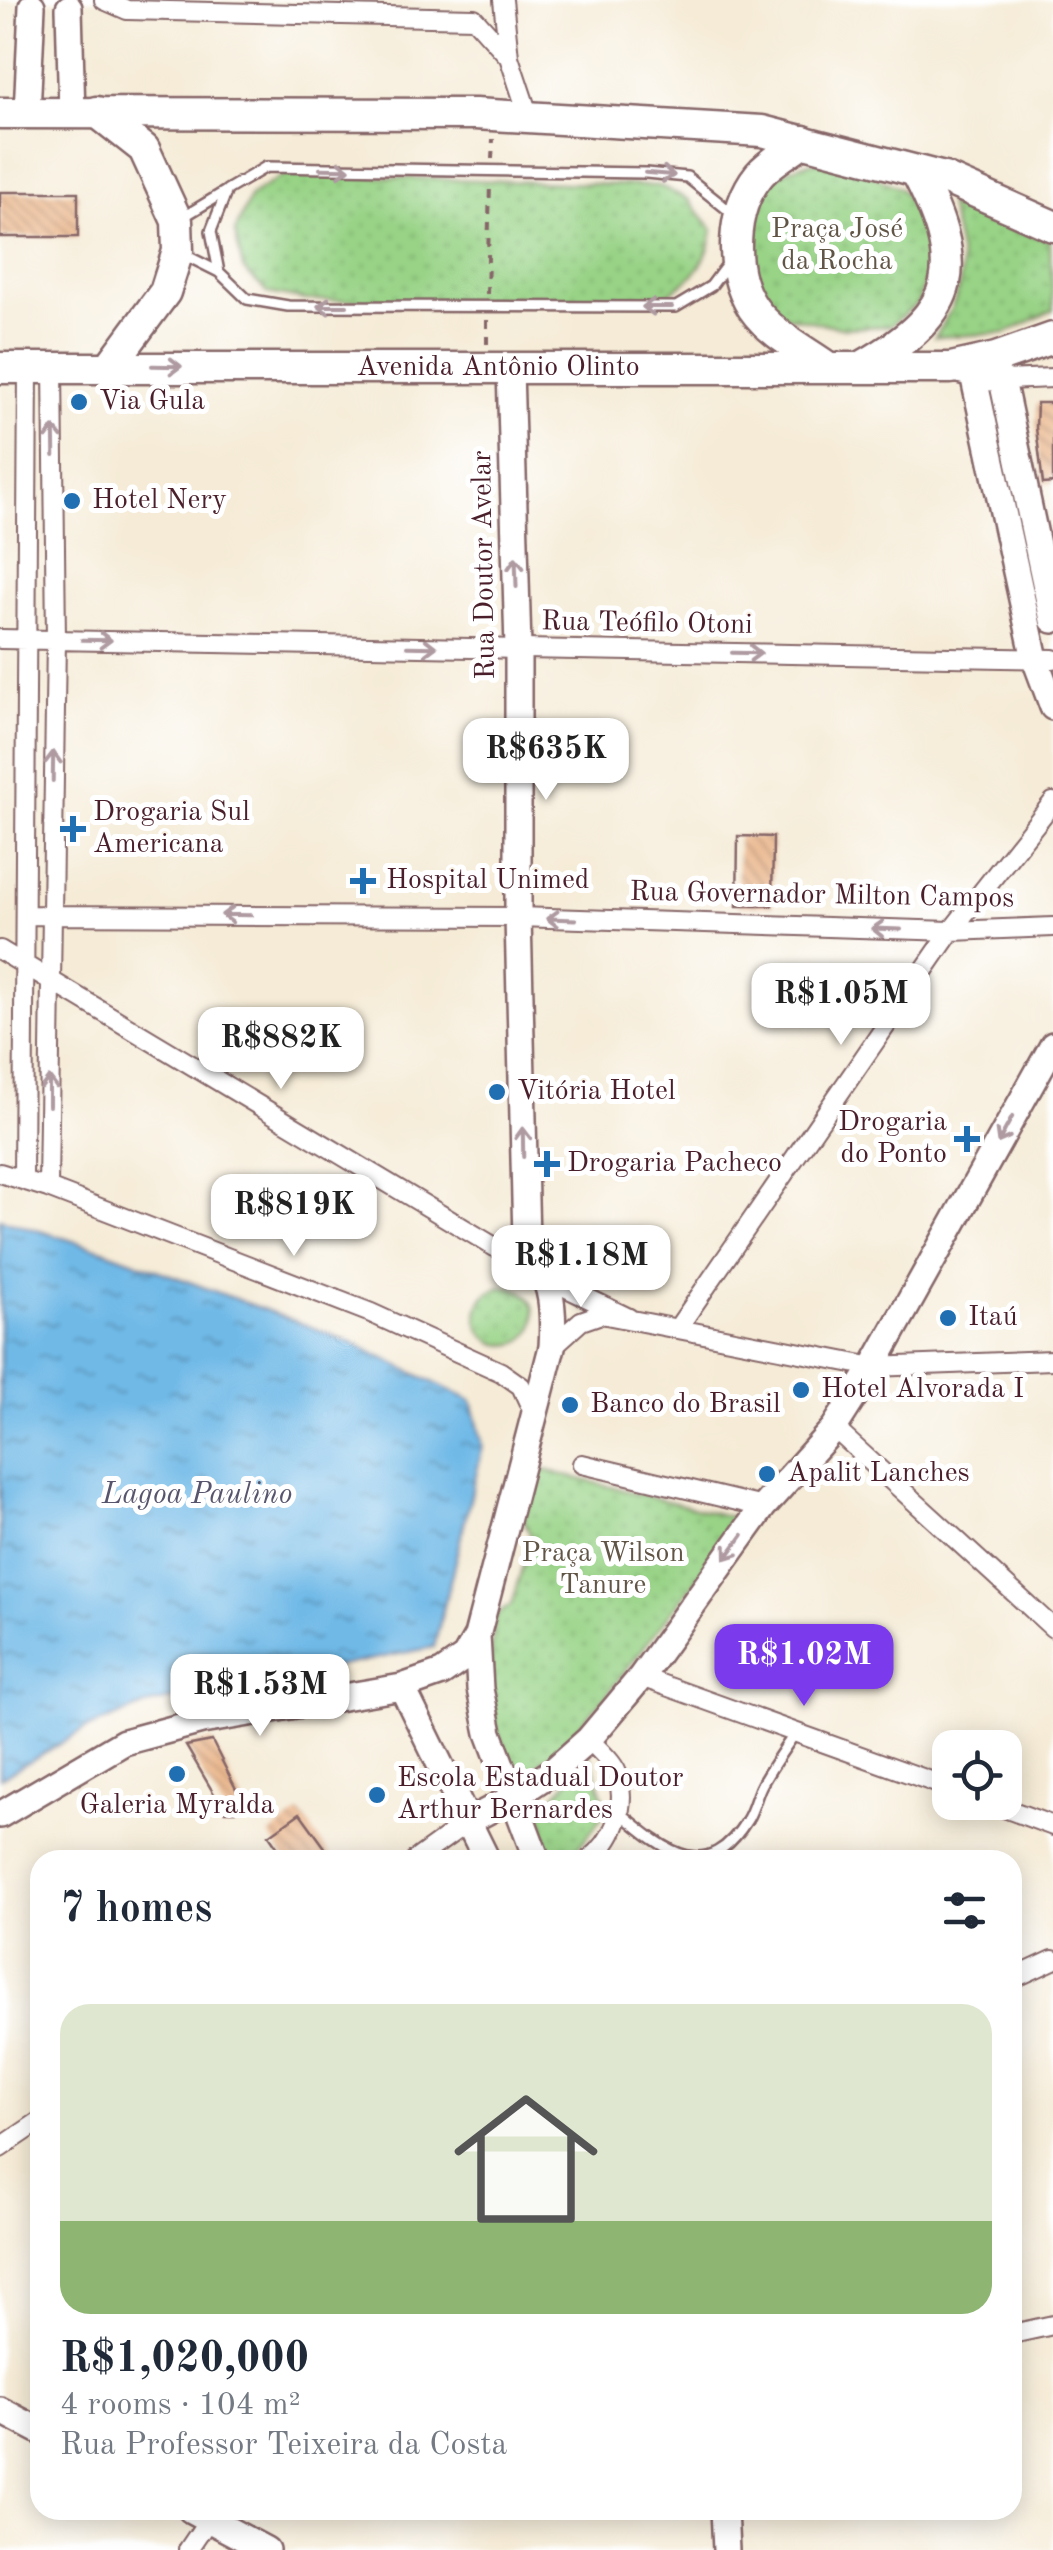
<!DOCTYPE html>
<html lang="en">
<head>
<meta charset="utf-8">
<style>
	:root { --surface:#fff; --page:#f2f2f3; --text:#1f2937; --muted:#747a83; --line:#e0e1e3; --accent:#7c3aed }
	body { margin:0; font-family:"Old Standard TT",serif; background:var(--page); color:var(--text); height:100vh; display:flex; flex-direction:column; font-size:38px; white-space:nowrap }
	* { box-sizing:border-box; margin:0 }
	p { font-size:32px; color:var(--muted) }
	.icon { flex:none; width:55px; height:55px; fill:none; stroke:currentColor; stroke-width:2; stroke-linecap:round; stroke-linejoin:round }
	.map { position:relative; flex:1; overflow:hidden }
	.sheet { position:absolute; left:30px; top:1850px; width:992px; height:670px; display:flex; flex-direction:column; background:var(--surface); border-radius:30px; box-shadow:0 5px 25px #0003 }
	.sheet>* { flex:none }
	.fabs { position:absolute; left:932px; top:1730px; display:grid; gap:20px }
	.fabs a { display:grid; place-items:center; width:90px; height:90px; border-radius:20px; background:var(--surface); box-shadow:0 5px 25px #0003; font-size:50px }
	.price { position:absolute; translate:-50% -85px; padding:0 22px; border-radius:20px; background:#fff; color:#222; font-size:32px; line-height:65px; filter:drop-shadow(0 2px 5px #0008) }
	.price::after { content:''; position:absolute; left:50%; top:60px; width:30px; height:22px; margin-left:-15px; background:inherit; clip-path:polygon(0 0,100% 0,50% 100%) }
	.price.current { background:var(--accent); color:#fff }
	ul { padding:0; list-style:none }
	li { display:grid; align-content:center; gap:20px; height:530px; padding:0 30px }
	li+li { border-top:2px solid var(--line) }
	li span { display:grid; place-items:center; height:310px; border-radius:30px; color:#555 }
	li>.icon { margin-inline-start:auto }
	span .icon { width:180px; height:180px; fill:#fffc; stroke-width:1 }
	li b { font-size:42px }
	h2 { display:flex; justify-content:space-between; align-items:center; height:120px; padding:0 30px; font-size:42px }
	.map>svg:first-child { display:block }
	.park { fill:url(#park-dots); stroke:#717958; stroke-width:2.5 }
	.water { fill:url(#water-ripples); stroke:#5c6c89; stroke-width:2.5 }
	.building { fill:url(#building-back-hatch) }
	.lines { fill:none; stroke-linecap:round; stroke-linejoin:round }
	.lane-casing { stroke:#866667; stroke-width:14 }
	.street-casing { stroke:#866667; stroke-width:22 }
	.secondary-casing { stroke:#866667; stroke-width:30 }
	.primary-casing { stroke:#866667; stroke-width:35 }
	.path { stroke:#866667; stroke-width:4; stroke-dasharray:8 8; stroke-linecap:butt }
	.lane { stroke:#fff; stroke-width:9 }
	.street { stroke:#fff; stroke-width:18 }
	.secondary { stroke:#fff; stroke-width:25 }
	.primary { stroke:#fff; stroke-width:30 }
	.oneway { stroke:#ae9aa0 }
	.poi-dot { fill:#1f6fb2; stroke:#fff; stroke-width:4 }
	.labels { text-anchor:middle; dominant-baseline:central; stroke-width:10; stroke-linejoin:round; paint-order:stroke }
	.park-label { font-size:28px; fill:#615546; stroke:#fff }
	.street-label { font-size:28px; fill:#4a1f2b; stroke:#fff }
	.poi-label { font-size:28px; fill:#4a1f2b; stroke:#fff; text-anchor:start }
	.water-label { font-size:30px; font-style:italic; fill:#57556d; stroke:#fff }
</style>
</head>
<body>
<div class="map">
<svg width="1053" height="2550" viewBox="0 0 1053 2550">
	<defs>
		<pattern id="park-dots" width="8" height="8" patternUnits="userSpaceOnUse" patternTransform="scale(2.5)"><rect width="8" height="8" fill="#98d386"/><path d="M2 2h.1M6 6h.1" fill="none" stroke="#84b574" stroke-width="1.8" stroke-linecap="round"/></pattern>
		<pattern id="water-ripples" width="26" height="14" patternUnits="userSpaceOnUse" patternTransform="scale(2.5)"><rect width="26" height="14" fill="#6fb9e7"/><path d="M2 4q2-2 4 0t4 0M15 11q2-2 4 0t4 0" fill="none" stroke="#5d96bb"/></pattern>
		<pattern id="building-back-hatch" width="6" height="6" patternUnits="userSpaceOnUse" patternTransform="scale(2.5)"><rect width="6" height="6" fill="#e9b386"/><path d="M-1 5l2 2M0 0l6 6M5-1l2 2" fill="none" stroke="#bf916e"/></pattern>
	</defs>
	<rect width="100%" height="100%" fill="#fff"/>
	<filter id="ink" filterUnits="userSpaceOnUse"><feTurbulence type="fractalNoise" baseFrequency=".01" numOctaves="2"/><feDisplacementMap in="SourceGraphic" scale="20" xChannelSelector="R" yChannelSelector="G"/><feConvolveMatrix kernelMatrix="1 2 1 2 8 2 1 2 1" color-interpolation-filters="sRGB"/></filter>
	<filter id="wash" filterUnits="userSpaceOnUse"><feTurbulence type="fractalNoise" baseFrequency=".0048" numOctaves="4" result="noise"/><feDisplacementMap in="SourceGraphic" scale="40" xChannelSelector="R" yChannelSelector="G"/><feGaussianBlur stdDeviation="2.25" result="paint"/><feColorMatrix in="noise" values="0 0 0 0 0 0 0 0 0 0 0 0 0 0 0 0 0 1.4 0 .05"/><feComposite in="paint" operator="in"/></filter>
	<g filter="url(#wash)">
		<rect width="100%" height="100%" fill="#f5ebd6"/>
		<path class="park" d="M820 161 862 170 901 189 922 222 932 258 918 303 890 326 845 328 781 315 755 286C756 224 741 172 820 161Z
			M286 174 660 186 688 199 713 230C707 269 689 281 657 301L306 300 268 293 243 269 235 232 251 195Z
			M948 204 1009 229 1050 240 1053 310 1006 333 935 337C972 278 963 269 948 204Z
			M477 1316a29 29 0 1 1 58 0a29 29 0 1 1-58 0Z
			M540 1469 743 1520 606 1696 562 1745 517 1780 496 1728 490 1664 495 1616 511 1605 531 1537 524 1520Z
			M590 1755 607 1809C593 1828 576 1860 550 1860L541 1812Z"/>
		<path class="water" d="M0 1219 103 1250 346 1340 472 1401 483 1446 434 1647 146 1705 86 1729 0 1778Z"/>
		<g id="blocks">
			<path class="building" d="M0 192H78V237H0Z
				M1037 403H1053V483L1043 484 1036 428Z
				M738 836 773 837 772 906H737Z
				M212 1741 242 1801 235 1811H224L186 1746Z
				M300 1813 334 1860H286L269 1835Z"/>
		</g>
	</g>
	<g filter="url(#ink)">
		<use href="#blocks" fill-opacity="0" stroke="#866667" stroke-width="2.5"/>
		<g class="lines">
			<g class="lane-casing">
				<path id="lane" d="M183 217 226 191
					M181 253 219 272
					M729 262 711 286 676 307 288 306 247 299 219 272 211 231 227 190 266 167 646 173 687 177 732 213
					M622 1814C667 1852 707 1885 747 1820 754 1809 756 1795 762 1784 772 1766 784 1749 796 1732"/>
			</g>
			<g class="street-casing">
				<path id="street" d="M104 0 127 10 474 18 509 57
					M503 0 509 57 529 117
					M1002 380 1053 378
					M0 639 1053 659
					M25 915 518 917 951 931 1053 927
					M0 950 548 1279 629 1318
					M0 1173 48 1188 371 1313 501 1372 521 1386 534 1414
					M23 1180 28 368
					M48 1188 56 639 53 368
					M677 1329 951 931 1053 802
					M552 1347 581 1321 601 1314 873 1367 1053 1360
					M834 1428 1053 1628
					M582 1464 763 1507
					M641 1677 950 1788
					M988 1802 1053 1826
					M415 1860 469 1821
					M589 1860C614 1841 627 1807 618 1776 615 1763 598 1750 589 1739
					M1012 1979 1053 1960
					M0 2148 40 2121
					M1012 2334 1053 2325
					M188 2550 215 2510"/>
			</g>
			<g class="secondary-casing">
				<path id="secondary" d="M69 8 72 114
					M27 113 32 6
					M951 368 973 374 1035 659 1053 707
					M973 374 1002 380 1053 620
					M477 1636 480 1689 489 1733 537 1860
					M402 1687 487 1860
					M0 1815 124 1742 202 1721 402 1687 442 1673 465 1657 477 1636 552 1347C555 1298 550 1282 526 1240L518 917V648L510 369
					M469 1821 514 1797 553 1771 589 1739 641 1677 763 1507 834 1428 873 1367 1053 1045
					M0 2410 40 2431
					M191 2510 266 2550
					M724 2510 726 2550"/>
			</g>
			<g class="primary-casing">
				<g id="primary">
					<path d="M97 112 144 149 177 221 178 251 165 292 111 365"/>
					<path d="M0 113 475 114 762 131 944 178 1053 226"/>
					<path d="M803 141C789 152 770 162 759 175 731 209 728 271 753 308 770 333 802 349 826 366"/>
					<path d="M865 365C961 310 965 265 916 171"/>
					<path id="s1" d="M0 368H951L996 358 1053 338"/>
				</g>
			</g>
			<path class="path" d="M492 159 493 139
				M487 294 490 184
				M487 344V318"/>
			<use href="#lane" class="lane"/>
			<use href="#street" class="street"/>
			<use href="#secondary" class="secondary"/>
			<use href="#primary" class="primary"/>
		</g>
		<defs><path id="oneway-shaft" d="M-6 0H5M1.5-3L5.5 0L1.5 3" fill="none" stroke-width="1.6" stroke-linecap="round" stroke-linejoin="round" transform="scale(2.5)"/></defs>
		<g class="oneway">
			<use href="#oneway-shaft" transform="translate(335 169) rotate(1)"/>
			<use href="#oneway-shaft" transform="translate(660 174) rotate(5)"/>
			<use href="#oneway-shaft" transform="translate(332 306) rotate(180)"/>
			<use href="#oneway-shaft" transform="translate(657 307) rotate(-180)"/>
			<use href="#oneway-shaft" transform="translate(167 366) rotate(1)"/>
			<use href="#oneway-shaft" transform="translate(54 441) rotate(-91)"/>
			<use href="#oneway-shaft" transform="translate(516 572) rotate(-92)"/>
			<use href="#oneway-shaft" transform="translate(97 640) rotate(1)"/>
			<use href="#oneway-shaft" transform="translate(422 647) rotate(1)"/>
			<use href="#oneway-shaft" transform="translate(747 653) rotate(1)"/>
			<use href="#oneway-shaft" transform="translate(53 766) rotate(-89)"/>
			<use href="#oneway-shaft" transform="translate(236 915) rotate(-179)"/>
			<use href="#oneway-shaft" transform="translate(561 919) rotate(-178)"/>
			<use href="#oneway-shaft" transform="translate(886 929) rotate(-178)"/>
			<use href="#oneway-shaft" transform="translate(49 1091) rotate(-90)"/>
			<use href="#oneway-shaft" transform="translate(1005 1130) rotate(119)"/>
			<use href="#oneway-shaft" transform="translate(523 1142) rotate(-91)"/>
			<use href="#oneway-shaft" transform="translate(734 1547) rotate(126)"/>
		</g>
	</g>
	<g class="poi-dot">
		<circle cx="79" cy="402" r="10"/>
		<circle cx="72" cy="501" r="10"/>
		<path d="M68 814h10v10h10v10h-10v10h-10v-10h-10v-10h10z"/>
		<path d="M358 866h10v10h10v10h-10v10h-10v-10h-10v-10h10z"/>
		<circle cx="497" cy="1092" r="10"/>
		<path d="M962 1124h10v10h10v10h-10v10h-10v-10h-10v-10h10z"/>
		<path d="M542 1149h10v10h10v10h-10v10h-10v-10h-10v-10h10z"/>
		<circle cx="948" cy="1318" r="10"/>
		<circle cx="801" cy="1390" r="10"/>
		<circle cx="570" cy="1405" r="10"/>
		<circle cx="767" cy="1474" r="10"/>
		<circle cx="177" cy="1774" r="10"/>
		<circle cx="377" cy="1795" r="10"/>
	</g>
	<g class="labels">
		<g class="park-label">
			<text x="837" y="230">Praça José<tspan x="837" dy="32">da Rocha</tspan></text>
			<text x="603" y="1554">Praça Wilson<tspan x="603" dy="32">Tanure</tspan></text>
		</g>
		<g class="street-label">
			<text stroke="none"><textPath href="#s1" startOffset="498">Avenida Antônio Olinto</textPath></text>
			<text transform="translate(485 565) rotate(-91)">Rua Doutor Avelar</text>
			<text transform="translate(647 624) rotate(1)">Rua Teófilo Otoni</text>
			<text transform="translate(822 896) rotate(1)">Rua Governador Milton Campos</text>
		</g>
		<g class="poi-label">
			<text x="99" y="402">Via Gula</text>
			<text x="92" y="501">Hotel Nery</text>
			<text x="93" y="813">Drogaria Sul<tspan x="93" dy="32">Americana</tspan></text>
			<text x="386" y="881">Hospital Unimed</text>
			<text x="517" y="1092">Vitória Hotel</text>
			<text x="947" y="1123" text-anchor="end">Drogaria<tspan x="947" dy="32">do Ponto</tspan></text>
			<text x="567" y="1164">Drogaria Pacheco</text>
			<text x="968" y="1318">Itaú</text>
			<text x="821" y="1390">Hotel Alvorada I</text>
			<text x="590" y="1405">Banco do Brasil</text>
			<text x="787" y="1474">Apalit Lanches</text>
			<text x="397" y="1779">Escola Estadual Doutor<tspan x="397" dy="32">Arthur Bernardes</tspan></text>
			<text x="177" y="1806" text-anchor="middle">Galeria Myralda</text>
		</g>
		<g class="water-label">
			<text x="197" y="1495">Lagoa Paulino</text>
		</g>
	</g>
</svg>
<div class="fabs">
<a><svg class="icon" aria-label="locate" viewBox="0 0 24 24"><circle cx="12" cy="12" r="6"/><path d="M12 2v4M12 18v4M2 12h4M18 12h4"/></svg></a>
</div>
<b class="price" style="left:546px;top:803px">R$635K</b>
<b class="price" style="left:841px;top:1048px">R$1.05M</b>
<b class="price" style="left:281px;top:1092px">R$882K</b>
<b class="price" style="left:294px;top:1259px">R$819K</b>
<b class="price" style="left:581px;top:1310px">R$1.18M</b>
<b class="price current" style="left:804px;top:1709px">R$1.02M</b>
<b class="price" style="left:260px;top:1739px">R$1.53M</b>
<section class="sheet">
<h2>7 homes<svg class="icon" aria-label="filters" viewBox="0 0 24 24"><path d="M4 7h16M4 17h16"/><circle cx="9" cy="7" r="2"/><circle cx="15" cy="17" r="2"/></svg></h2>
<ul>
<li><span style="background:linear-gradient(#dfe7d0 70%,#8fb573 0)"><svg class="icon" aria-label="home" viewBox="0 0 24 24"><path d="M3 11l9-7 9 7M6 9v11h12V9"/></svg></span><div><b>R$1,020,000</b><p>4 rooms · 104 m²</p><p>Rua Professor Teixeira da Costa</p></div></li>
</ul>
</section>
</div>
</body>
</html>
